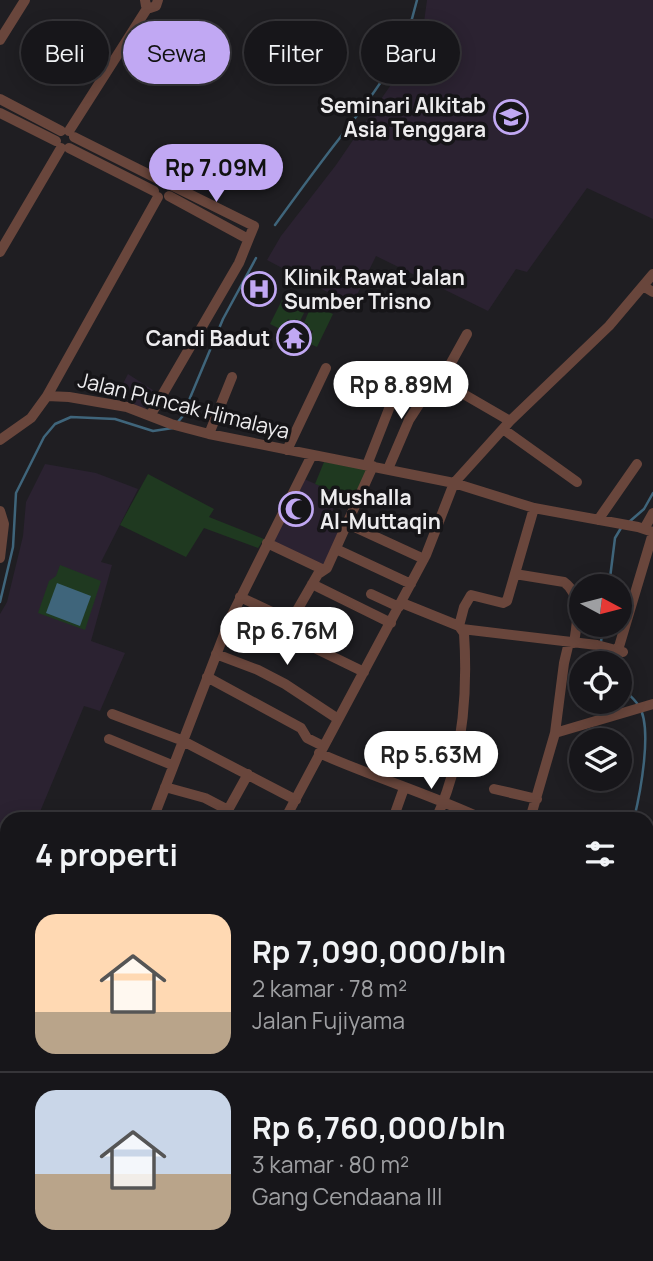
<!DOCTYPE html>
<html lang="id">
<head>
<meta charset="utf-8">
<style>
	:root { --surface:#17161a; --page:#201f23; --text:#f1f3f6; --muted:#9e9fa2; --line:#363539; --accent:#c1a8f3 }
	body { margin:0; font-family:Manrope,sans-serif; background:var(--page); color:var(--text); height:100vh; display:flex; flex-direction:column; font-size:26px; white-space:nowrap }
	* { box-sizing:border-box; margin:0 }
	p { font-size:23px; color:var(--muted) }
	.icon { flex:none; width:38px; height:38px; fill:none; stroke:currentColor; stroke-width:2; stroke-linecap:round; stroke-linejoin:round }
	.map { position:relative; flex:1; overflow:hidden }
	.side { position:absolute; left:0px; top:812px; width:654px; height:450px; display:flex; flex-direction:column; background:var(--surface); border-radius:21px 21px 0 0; box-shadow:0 4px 18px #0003,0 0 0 2px var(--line) }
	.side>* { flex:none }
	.hud { position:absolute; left:21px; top:21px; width:612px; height:63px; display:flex; gap:14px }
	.needle { width:46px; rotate:97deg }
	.tools { position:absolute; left:569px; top:574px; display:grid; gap:14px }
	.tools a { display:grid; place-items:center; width:63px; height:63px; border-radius:50%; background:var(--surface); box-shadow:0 4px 18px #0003,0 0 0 2px var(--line); font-size:35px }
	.price { position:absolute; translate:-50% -60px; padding:0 16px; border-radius:24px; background:#fff; color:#222; font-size:23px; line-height:46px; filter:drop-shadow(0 2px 4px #0008) }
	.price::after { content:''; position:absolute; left:50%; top:42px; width:21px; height:16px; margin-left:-10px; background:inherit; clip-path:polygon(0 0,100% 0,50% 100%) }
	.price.active { background:var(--accent); color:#111 }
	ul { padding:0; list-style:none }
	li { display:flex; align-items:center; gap:21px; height:175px; padding:0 35px }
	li+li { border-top:2px solid var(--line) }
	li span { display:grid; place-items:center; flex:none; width:196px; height:140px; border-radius:21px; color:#555 }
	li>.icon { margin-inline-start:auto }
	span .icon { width:84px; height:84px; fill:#fffc; stroke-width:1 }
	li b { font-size:30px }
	h2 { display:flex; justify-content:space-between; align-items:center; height:84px; padding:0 35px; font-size:30px }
	.chip { padding:0 24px; border-radius:32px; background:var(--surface); box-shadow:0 4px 18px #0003,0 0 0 2px var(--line); font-size:24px; line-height:63px }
	.chip.active { background:var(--accent); color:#111 }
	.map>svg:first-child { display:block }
	.education { fill:#2b2231 }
	.green { fill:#1f3920 }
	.water { fill:#3f657b }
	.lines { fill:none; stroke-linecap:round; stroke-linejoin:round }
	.stream { stroke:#3f657b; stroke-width:2.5 }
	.minor { stroke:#69463c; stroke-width:10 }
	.labels { text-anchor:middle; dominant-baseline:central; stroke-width:7; stroke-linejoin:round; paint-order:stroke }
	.poi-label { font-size:21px; font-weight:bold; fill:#edecee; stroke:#161518; text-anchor:end }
	.street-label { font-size:21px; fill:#edecee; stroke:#161518 }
</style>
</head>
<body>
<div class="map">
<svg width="653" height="1261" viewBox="0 0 653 1261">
	<rect width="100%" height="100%" fill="#1f1e22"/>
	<path class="education" d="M427 0H653V219L587 188 527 272 516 269 488 311 376 256 352 305 267 260 281 236 336 165 401 70 424 22Z
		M128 374 156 392 145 410 117 395Z
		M45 464 96 473 138 489 101 562 112 565 91 641 125 653 100 711 84 706 37 819H7V877L0 874V614L7 602 23 536 26 502Z
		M304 479 332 491 330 497 337 499 331 515 347 522 324 569 271 544Z
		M0 964 7 968V1131L0 1144Z
		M75 1255H134L132 1261H72Z
		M172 1255H228L253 1260 171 1261Z"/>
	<path class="green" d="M286 292 309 303 300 321 296 319 294 322 288 319 282 330 270 324Z
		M312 304 333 314 317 347 308 343 313 331 306 328 308 324 304 323Z
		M324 462 369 469 357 500 315 484Z
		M148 474 214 509 209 517 264 539 258 548 204 528 186 557 120 525Z
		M60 565 101 581 85 630 38 613 49 581 56 576Z"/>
	<path class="water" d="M57 583 91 596 80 626 46 613Z"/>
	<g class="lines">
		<path class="stream" d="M275 225C296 196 317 167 339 139 373 95 405 55 417 0
			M177 423 182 417 223 319 256 258
			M629 522 644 509 653 493
			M609 586 615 538 621 528
			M0 602 13 547 16 493 44 437 55 424 71 417 115 419 153 431 173 428
			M601 642 603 625
			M601 649 603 663
			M620 686C626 692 634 698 639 706 653 728 640 794 634 819
			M648 1187 653 1189
			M0 1224 7 1221"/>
		<path class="minor" d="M145 0 146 6 150 8 156 6 158 0
			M0 40 25 0
			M0 99 61 131
			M0 113 56 141
			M69 131 148 7
			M74 137 160 180
			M69 148 154 191
			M169 196 248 239
			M0 252 61 148
			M643 286 653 292
			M467 334 441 381 510 421
			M418 367 440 381
			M47 396 69 397 127 407 171 424 209 434 454 483 534 508 638 527 653 532
			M150 416 239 263 254 226 171 185
			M503 429 577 482
			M209 434 232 377
			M0 440 31 418 47 396 158 197
			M287 450 326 368
			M367 465 394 396 386 391
			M388 469 409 420 436 378
			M0 511 4 524 0 558
			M598 520 637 464
			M348 524 424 559
			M644 529 653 513
			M267 543 324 570
			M336 549 411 584
			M515 574 564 582C583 596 577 623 574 643
			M312 584 391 623
			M371 594 399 607
			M240 597 291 621
			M402 603 459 626 464 633C468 695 462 762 436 819
			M459 626 464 607 471 595 503 603 507 601 534 508
			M462 629 597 645 623 652
			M618 650 653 533
			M216 654 258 670 285 684 338 719
			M364 672 284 633 318 574 327 568 373 466
			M207 677 301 728 307 738 323 746
			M112 714 181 740 296 800
			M555 733 564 663 569 642
			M109 739 172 765
			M319 753C373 777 429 794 483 819
			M415 764 453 772
			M165 787 205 798 228 810 248 774
			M494 789 537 799
			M228 810 229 813 239 819
			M153 819 230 619 312 455
			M285 819 426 555 454 483 510 421 609 326 653 274
			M393 819 404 788
			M530 819 555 733 653 704
			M0 879 7 883
			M648 1028 653 1031
			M648 1053 653 1057
			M0 1156 7 1146
			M353 1261 355 1255"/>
	</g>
	<defs>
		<g id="university-ring" transform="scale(1.75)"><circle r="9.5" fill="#161518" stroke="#c1a8f3" stroke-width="1.5"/><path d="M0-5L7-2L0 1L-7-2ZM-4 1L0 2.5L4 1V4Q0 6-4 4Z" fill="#c1a8f3"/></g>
		<g id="hospital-ring" transform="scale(1.75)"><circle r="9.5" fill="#161518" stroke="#c1a8f3" stroke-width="1.5"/><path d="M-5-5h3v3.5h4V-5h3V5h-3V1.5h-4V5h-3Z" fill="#c1a8f3"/></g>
		<g id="temple-ring" transform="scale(1.75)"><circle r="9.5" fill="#161518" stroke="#c1a8f3" stroke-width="1.5"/><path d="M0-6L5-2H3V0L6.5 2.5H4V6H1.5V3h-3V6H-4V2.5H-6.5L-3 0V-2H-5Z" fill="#c1a8f3"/></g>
		<g id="mosque-ring" transform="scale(1.75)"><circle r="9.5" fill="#161518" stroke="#c1a8f3" stroke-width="1.5"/><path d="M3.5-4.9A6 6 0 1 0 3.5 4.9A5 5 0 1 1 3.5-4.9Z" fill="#c1a8f3"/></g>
	</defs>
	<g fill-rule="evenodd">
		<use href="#university-ring" x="511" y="117"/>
		<use href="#hospital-ring" x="259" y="289"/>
		<use href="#temple-ring" x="294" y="338"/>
		<use href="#mosque-ring" x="296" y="509"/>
	</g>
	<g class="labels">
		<g class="poi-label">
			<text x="486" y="105">Seminari Alkitab<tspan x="486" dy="24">Asia Tenggara</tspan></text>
			<text x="284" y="277" text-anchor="start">Klinik Rawat Jalan<tspan x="284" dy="24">Sumber Trisno</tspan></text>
			<text x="270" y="338">Candi Badut</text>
			<text x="320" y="497" text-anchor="start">Mushalla<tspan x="320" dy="24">Al-Muttaqin</tspan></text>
		</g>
		<g class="street-label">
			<text transform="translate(184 405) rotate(14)">Jalan Puncak Himalaya</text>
		</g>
	</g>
</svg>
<div class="tools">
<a><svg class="needle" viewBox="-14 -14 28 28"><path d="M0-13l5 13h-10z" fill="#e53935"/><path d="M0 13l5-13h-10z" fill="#9e9fa2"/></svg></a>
<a><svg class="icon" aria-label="locate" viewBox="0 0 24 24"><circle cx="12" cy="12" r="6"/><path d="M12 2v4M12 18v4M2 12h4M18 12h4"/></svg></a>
<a><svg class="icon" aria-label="layers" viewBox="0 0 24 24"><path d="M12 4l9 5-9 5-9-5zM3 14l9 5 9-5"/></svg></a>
</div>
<b class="price active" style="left:216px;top:204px">Rp 7.09M</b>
<b class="price" style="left:401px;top:421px">Rp 8.89M</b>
<b class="price" style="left:287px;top:667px">Rp 6.76M</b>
<b class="price" style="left:431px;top:791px">Rp 5.63M</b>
<div class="hud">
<a class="chip">Beli</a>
<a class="chip active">Sewa</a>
<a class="chip">Filter</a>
<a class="chip">Baru</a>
</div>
<section class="side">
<h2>4 properti<svg class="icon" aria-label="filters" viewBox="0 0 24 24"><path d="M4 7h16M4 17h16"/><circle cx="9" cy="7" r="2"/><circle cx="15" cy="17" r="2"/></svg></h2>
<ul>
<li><span style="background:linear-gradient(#ffd9b3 70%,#b9a48a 0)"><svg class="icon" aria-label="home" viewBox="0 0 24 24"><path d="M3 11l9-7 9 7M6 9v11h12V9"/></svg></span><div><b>Rp 7,090,000/bln</b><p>2 kamar · 78 m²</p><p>Jalan Fujiyama</p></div></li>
<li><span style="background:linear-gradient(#c9d6e8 60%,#b9a48a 0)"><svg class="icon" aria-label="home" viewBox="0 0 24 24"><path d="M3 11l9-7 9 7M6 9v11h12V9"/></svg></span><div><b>Rp 6,760,000/bln</b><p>3 kamar · 80 m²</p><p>Gang Cendaana III</p></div></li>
</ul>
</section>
</div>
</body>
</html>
